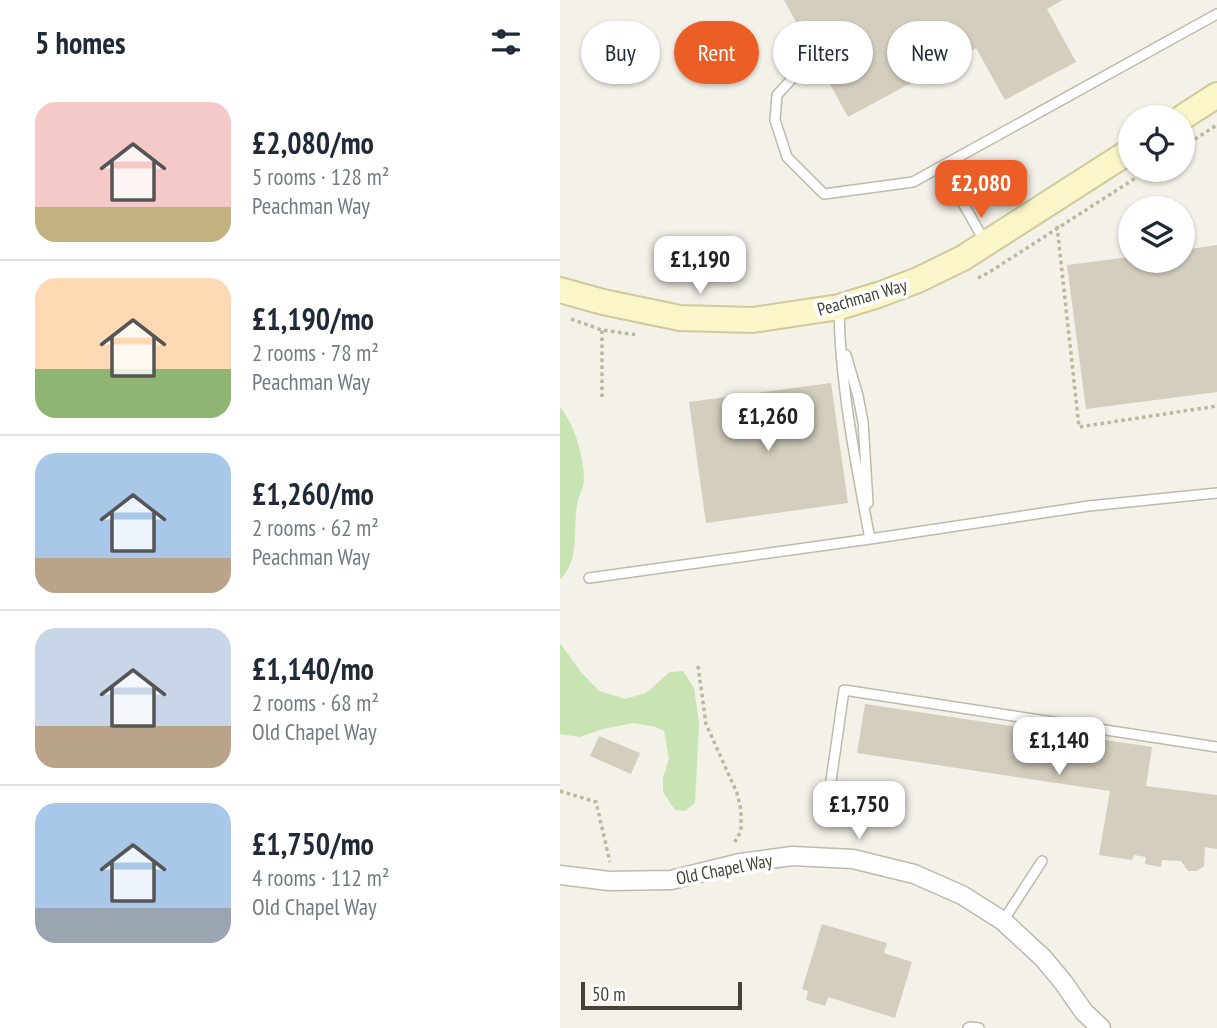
<!DOCTYPE html>
<html lang="en">
<head>
<meta charset="utf-8">
<style>
	:root { --surface:#fff; --page:#f2f2f3; --text:#1f2937; --muted:#747a83; --line:#e0e1e3; --accent:#eb5f26 }
	body { margin:0; font-family:"PT Sans Narrow",sans-serif; background:var(--page); color:var(--text); height:100vh; display:flex; flex-direction:column; font-size:26px; white-space:nowrap }
	* { box-sizing:border-box; margin:0 }
	p { font-size:23px; color:var(--muted) }
	.icon { flex:none; width:38px; height:38px; fill:none; stroke:currentColor; stroke-width:2; stroke-linecap:round; stroke-linejoin:round }
	.map { position:relative; flex:1; overflow:hidden }
	.details { display:flex; flex-direction:column; background:var(--surface); width:560px }
	.details>* { flex:none }
	.banner { position:absolute; left:21px; top:21px; width:530px; height:63px; display:flex; gap:14px }
	.tools { position:absolute; left:558px; top:105px; display:grid; gap:14px }
	.tools a { display:grid; place-items:center; width:77px; height:77px; border-radius:50%; background:var(--surface); box-shadow:0 2px 5px #0004; font-size:35px }
	.scale { position:absolute; left:21px; bottom:18px; width:161px; box-sizing:border-box; padding-left:7px; border:4px solid #464237; border-top:0; font-size:19px; line-height:24px; white-space:nowrap; color:#464237; -webkit-text-stroke:5px #fff; paint-order:stroke }
	.price { position:absolute; translate:-50% -60px; padding:0 16px; border-radius:14px; background:#fff; color:#222; font-size:23px; line-height:46px; filter:drop-shadow(0 2px 4px #0008) }
	.price::after { content:''; position:absolute; left:50%; top:42px; width:21px; height:16px; margin-left:-10px; background:inherit; clip-path:polygon(0 0,100% 0,50% 100%) }
	.price.selected { background:var(--accent); color:#fff }
	ul { padding:0; list-style:none }
	li { display:flex; align-items:center; gap:21px; height:175px; padding:0 35px }
	li+li { border-top:2px solid var(--line) }
	li span { display:grid; place-items:center; flex:none; width:196px; height:140px; border-radius:21px; color:#555 }
	li>.icon { margin-inline-start:auto }
	span .icon { width:84px; height:84px; fill:#fffc; stroke-width:1 }
	li b { font-size:30px }
	h2 { display:flex; justify-content:space-between; align-items:center; height:84px; padding:0 35px; font-size:30px }
	.chip { padding:0 24px; border-radius:32px; background:var(--surface); box-shadow:0 2px 5px #0004; font-size:24px; line-height:63px }
	.chip.selected { background:var(--accent); color:#fff }
	main { display:flex; flex:1; min-height:0 }
	.map>svg:first-child { display:block }
	.green { fill:#c8e4b3 }
	.building { fill:#d4cebe }
	.lines { fill:none; stroke-linecap:round; stroke-linejoin:round }
	.lane-casing { stroke:#bebaab; stroke-width:12 }
	.street-casing { stroke:#bebaab; stroke-width:21 }
	.secondary-casing { stroke:#d0c99a; stroke-width:28 }
	.path { stroke:#beb79d; stroke-width:3.5; stroke-dasharray:3.5 3.5; stroke-linecap:butt }
	.lane { stroke:#fff; stroke-width:9 }
	.street { stroke:#fff; stroke-width:18 }
	.secondary { stroke:#fbf6ca; stroke-width:24 }
	.labels { text-anchor:middle; dominant-baseline:central; stroke-width:7; stroke-linejoin:round; paint-order:stroke }
	.street-label { font-size:18px; fill:#464237; stroke:#fff }
</style>
</head>
<body>
<main>
<section class="details">
<h2>5 homes<svg class="icon" aria-label="filters" viewBox="0 0 24 24"><path d="M4 7h16M4 17h16"/><circle cx="9" cy="7" r="2"/><circle cx="15" cy="17" r="2"/></svg></h2>
<ul>
<li><span style="background:linear-gradient(#f6c9c9 75%,#c2b280 0)"><svg class="icon" aria-label="home" viewBox="0 0 24 24"><path d="M3 11l9-7 9 7M6 9v11h12V9"/></svg></span><div><b>£2,080/mo</b><p>5 rooms · 128 m²</p><p>Peachman Way</p></div></li>
<li><span style="background:linear-gradient(#ffd9b3 65%,#8fb573 0)"><svg class="icon" aria-label="home" viewBox="0 0 24 24"><path d="M3 11l9-7 9 7M6 9v11h12V9"/></svg></span><div><b>£1,190/mo</b><p>2 rooms · 78 m²</p><p>Peachman Way</p></div></li>
<li><span style="background:linear-gradient(#a9c7e8 75%,#b9a48a 0)"><svg class="icon" aria-label="home" viewBox="0 0 24 24"><path d="M3 11l9-7 9 7M6 9v11h12V9"/></svg></span><div><b>£1,260/mo</b><p>2 rooms · 62 m²</p><p>Peachman Way</p></div></li>
<li><span style="background:linear-gradient(#c9d6e8 70%,#b9a48a 0)"><svg class="icon" aria-label="home" viewBox="0 0 24 24"><path d="M3 11l9-7 9 7M6 9v11h12V9"/></svg></span><div><b>£1,140/mo</b><p>2 rooms · 68 m²</p><p>Old Chapel Way</p></div></li>
<li><span style="background:linear-gradient(#a9c7e8 75%,#9aa5b1 0)"><svg class="icon" aria-label="home" viewBox="0 0 24 24"><path d="M3 11l9-7 9 7M6 9v11h12V9"/></svg></span><div><b>£1,750/mo</b><p>4 rooms · 112 m²</p><p>Old Chapel Way</p></div></li>
</ul>
</section>
<div class="map">
<svg width="657" height="1028" viewBox="0 0 657 1028">
	<rect width="100%" height="100%" fill="#f3f1e8"/>
	<path class="green" d="M0 407C14 423 24 457 24 479 24 488 18 496 17 505 13 528 20 562 0 579Z
		M0 643 21 672 39 691 65 699 86 693 110 672 123 671 134 688 139 723 135 803 125 811 115 810 103 792V778L109 759 104 731 96 727 73 723 43 729 20 737 0 734Z"/>
	<path class="building" d="M224 0H503L487 9 516 62 445 100 416 48 288 117Z
		M657 245V392L526 409 507 265 570 257V261H623V250Z
		M271 383 288 503 146 523 129 402Z
		M305 704 592 747 586 786 657 795V849L645 847 644 866 637 871H628L621 861 602 860 601 867 585 864 586 857 574 855 572 860 539 855 550 791 297 753Z
		M39 736 80 753 71 774 30 756Z
		M262 924 327 943 324 953 352 962 335 1018 268 997 265 1006 246 1000 248 991 242 989Z"/>
	<g class="lines">
		<g class="lane-casing">
			<path id="lane" d="M241 69 217 95 215 120 227 157 264 194 353 182 382 166
				M425 242 382 166 657 14
				M279 309C280 385 296 465 310 539
				M286 355 298 396 303 422 308 503
				M29 578 310 539 529 506 657 493
				M271 781 284 690 657 747
				M443 921 482 861
				M408 1028 410 1027 419 1028"/>
		</g>
		<g class="street-casing">
			<path id="street" d="M0 875 49 881 111 880 180 863 232 856 293 859 354 874 402 895 443 921 483 958 503 982 524 1012 541 1028"/>
		</g>
		<g class="secondary-casing">
			<path id="secondary" d="M623 117 657 95
				M0 290 43 302 120 318 193 320 279 307 318 295 358 280 403 258 570 151"/>
		</g>
		<path class="path" d="M623 147 657 125
			M497 226 519 427 657 406
			M418 278 428 273 588 170
			M11 319 42 330 78 335
			M42 397V329
			M138 666 146 724 177 793 181 810V831L173 845
			M0 791 36 802 50 862"/>
		<use href="#lane" class="lane"/>
		<use href="#street" class="street"/>
		<use href="#secondary" class="secondary"/>
	</g>
	<g class="labels">
		<g class="street-label">
			<text transform="translate(302 297) rotate(-16)">Peachman Way</text>
			<text transform="translate(164 869) rotate(-11)">Old Chapel Way</text>
		</g>
	</g>
</svg>
<div class="tools">
<a><svg class="icon" aria-label="locate" viewBox="0 0 24 24"><circle cx="12" cy="12" r="6"/><path d="M12 2v4M12 18v4M2 12h4M18 12h4"/></svg></a>
<a><svg class="icon" aria-label="layers" viewBox="0 0 24 24"><path d="M12 4l9 5-9 5-9-5zM3 14l9 5 9-5"/></svg></a>
</div>
<div class="scale">50 m</div>
<b class="price selected" style="left:421px;top:220px">£2,080</b>
<b class="price" style="left:140px;top:296px">£1,190</b>
<b class="price" style="left:208px;top:453px">£1,260</b>
<b class="price" style="left:499px;top:777px">£1,140</b>
<b class="price" style="left:299px;top:841px">£1,750</b>
<div class="banner">
<a class="chip">Buy</a>
<a class="chip selected">Rent</a>
<a class="chip">Filters</a>
<a class="chip">New</a>
</div>
</div>
</main>
</body>
</html>
